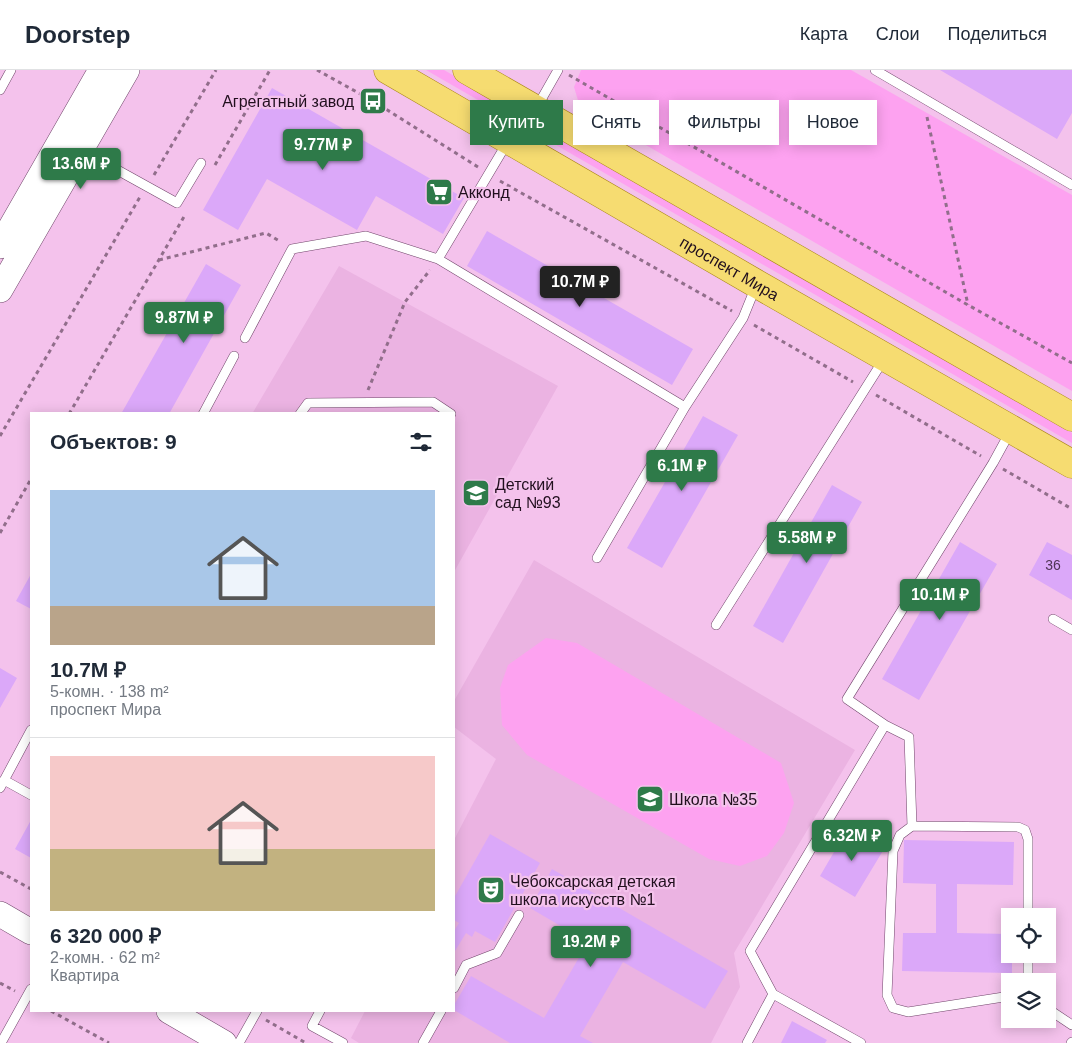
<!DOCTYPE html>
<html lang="ru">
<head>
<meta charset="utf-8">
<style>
	:root { --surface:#fff; --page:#f6f6f7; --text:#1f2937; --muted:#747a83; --line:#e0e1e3; --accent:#2e7a49 }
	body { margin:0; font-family:Helvetica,sans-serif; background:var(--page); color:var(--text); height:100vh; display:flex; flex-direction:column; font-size:19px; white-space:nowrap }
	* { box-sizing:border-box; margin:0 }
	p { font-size:16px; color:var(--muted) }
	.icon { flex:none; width:28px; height:28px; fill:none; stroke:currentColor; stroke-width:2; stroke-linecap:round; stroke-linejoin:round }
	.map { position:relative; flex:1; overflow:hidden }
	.side { position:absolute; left:30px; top:342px; width:425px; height:600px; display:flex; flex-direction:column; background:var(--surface); border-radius:0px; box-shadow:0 2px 12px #0003 }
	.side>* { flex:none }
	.top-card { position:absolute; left:470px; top:30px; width:475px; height:45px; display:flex; gap:10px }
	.tools { position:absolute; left:1001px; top:838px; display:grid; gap:10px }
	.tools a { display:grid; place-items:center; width:55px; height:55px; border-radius:0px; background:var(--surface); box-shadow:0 2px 12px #0003; font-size:25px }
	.price { position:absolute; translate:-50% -42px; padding:0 11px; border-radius:5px; background:var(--accent); color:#fff; font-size:16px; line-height:32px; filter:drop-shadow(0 1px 2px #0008) }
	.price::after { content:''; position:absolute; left:50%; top:30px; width:15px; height:11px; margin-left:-8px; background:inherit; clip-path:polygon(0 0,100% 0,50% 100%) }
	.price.active { background:#222; color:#fff }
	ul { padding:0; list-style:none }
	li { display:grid; align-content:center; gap:10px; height:265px; padding:0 20px }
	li+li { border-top:1px solid var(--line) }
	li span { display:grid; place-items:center; height:155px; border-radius:0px; color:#555 }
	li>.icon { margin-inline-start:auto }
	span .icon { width:90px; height:90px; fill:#fffc; stroke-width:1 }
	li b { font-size:21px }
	h2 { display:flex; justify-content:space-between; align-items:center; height:60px; padding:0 20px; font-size:21px }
	.chip { padding:0 18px; border-radius:0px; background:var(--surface); box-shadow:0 2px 12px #0003; font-size:18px; line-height:45px }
	.chip.active { background:var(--accent); color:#fff }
	header { display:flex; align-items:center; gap:30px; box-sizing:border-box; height:70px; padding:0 25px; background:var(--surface); border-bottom:1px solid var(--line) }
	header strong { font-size:24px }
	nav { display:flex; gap:28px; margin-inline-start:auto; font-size:18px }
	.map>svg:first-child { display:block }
	.built { fill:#ebb3e2 }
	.green { fill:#fda2f0 }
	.building { fill:#dba8f9 }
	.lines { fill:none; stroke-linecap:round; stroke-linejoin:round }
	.lane-casing { stroke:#71466b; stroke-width:10 }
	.secondary-casing { stroke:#71466b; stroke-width:26 }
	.primary-casing { stroke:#a88516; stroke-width:29 }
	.path { stroke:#916e8b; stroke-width:3; stroke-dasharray:4 4; stroke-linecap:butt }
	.lane { stroke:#fff; stroke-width:9 }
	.secondary { stroke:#fff; stroke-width:25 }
	.primary { stroke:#f6dc71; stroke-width:28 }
	.labels { text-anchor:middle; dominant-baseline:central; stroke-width:4.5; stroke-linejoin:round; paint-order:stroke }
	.number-label { font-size:14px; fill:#503555 }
	.poi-label { font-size:16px; fill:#210f1e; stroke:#f4c2ec; text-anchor:start }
	.street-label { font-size:16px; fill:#210f1e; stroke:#f4c2ec }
</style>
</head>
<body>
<header>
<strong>Doorstep</strong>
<nav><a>Карта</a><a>Слои</a><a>Поделиться</a></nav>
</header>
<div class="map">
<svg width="1072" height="973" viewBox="0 0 1072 973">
	<rect width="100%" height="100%" fill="#f4c2ec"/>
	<path class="built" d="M339 196 558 316 454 502V344H252Z
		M534 490 855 680 734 883 740 917 711 973H359L351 968 365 941H454V770L496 689 454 657V631Z"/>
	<path class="green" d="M426 0H444L1072 363V373Z
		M581 0H851L1072 125V321L580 37 574 17Z
		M546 568 577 573 781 693 794 733 784 763 767 786 740 796 709 789 527 685 502 655 500 618 508 595Z"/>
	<path class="building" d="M940 0H1072V43L1057 69Z
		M272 18 464 128 443 164 376 126 357 160 267 109 238 160 203 140Z
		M487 161 693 279 672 315 467 196Z
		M206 194 241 215 169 344H121Z
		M703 346 738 365 662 498 627 478Z
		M832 415 862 432 783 573 753 556Z
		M960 472 997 494 919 630 882 609Z
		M1047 472 1072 485V530L1029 505Z
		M31 504V539L16 531Z
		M0 598 17 608 0 638Z
		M31 750V788L15 779Z
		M848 758 884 779 855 827 820 806Z
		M490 764 540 793 495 872 475 861 472 867 466 863 455 881 454 880V861L459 853 454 850V828Z
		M904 770 1014 772 1013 815 957 814V863L1010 864V884H1012V903L902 901 903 863H936V814L903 813Z
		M552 799 728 901 705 939 623 892 580 966 593 973H510L454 940V935L471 906 544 948 588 872 530 838Z
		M792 951 827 970 825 973H781Z"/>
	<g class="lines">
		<g class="lane-casing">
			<path id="lane" d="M875 0 1072 115
				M0 20 11 0
				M537 37 558 0
				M83 81 177 133 201 93
				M438 189 507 73
				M245 268 292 179 366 166 438 189 685 337
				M203 344 234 286
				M300 344 308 333 433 332 451 344
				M597 488 685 337 743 248 756 216
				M1053 549 1072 560
				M716 555 884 289
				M885 655 909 667 912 756
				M4 710 31 725
				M0 718 31 660
				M1028 884V911
				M454 918 466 895 497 883 519 845
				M773 924 861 973
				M1010 926 908 942 893 938 887 925 893 781 900 765 912 756 1018 757 1025 760 1028 769V846
				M1048 939 1072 955
				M320 941 312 956 343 973
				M1 973 31 919
				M239 973 257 941
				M423 973 441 941
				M747 973 773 924 750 881 885 655 847 629 993 393 1010 362
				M1071 973 1072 972"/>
		</g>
		<g class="secondary-casing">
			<path id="secondary" d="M0 176 101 0
				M0 220 127 0
				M0 844 31 862
				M169 941 224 973"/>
		</g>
		<g class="primary-casing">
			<g id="primary">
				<path id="s1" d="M388 0 757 214 1072 394"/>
				<path d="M467 0 1072 347"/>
			</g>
		</g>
		<path class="path" d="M317 0 373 31 478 97
			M569 5 968 235 1072 293
			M927 47 968 235
			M215 95 270 0
			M154 105 216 0
			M500 111 732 241
			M159 190 266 163 281 172
			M754 255 853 312
			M368 320 405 232 430 200
			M876 325 981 386
			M69 344 185 145
			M0 366 140 127
			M1003 399 1072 439
			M0 463 31 409
			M0 802 31 819
			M0 913 15 921
			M51 941 109 973
			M266 950 306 973"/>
		<use href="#lane" class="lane"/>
		<use href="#secondary" class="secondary"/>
		<use href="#primary" class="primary"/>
	</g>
	<defs>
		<g id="bus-square" transform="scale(1.4375)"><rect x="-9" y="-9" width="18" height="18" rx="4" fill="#2e7a49" stroke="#f4c2ec"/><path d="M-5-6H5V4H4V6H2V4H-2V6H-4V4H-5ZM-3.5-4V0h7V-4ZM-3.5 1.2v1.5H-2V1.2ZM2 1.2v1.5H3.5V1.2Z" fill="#fff"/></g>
		<g id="supermarket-square" transform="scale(1.4375)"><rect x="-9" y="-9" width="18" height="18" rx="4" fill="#2e7a49" stroke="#f4c2ec"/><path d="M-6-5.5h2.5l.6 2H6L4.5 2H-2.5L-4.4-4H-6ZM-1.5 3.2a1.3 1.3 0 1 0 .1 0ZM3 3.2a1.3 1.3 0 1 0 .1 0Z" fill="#fff"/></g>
		<g id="school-square" transform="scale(1.4375)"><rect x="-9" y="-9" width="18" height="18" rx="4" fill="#2e7a49" stroke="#f4c2ec"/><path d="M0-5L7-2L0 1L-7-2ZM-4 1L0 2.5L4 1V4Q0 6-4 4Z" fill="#fff"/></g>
		<g id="theatre-square" transform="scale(1.4375)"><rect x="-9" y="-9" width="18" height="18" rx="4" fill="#2e7a49" stroke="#f4c2ec"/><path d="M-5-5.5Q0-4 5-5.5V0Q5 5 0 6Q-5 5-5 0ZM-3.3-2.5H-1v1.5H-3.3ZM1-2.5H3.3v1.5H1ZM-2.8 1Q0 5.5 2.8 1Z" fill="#fff"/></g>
	</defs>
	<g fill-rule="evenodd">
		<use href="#bus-square" x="373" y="31"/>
		<use href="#supermarket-square" x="439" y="122"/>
		<use href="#school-square" x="476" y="423"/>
		<use href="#school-square" x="650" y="729"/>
		<use href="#theatre-square" x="491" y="820"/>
	</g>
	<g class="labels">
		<g class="number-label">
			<text x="1053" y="495">36</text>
		</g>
		<g class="poi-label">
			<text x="354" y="31" text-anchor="end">Агрегатный завод</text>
			<text x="458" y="122">Акконд</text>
			<text x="495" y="414">Детский<tspan x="495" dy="18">сад №93</tspan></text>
			<text x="669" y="729">Школа №35</text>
			<text x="510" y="811">Чебоксарская детская<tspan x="510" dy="18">школа искусств №1</tspan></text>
		</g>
		<g class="street-label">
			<text stroke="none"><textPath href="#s1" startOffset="395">проспект Мира</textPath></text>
		</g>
	</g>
</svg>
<div class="tools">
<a><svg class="icon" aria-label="locate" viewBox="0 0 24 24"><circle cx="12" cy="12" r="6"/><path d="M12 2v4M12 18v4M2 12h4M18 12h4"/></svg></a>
<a><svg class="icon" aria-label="layers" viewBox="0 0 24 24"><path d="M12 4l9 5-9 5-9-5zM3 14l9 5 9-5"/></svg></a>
</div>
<b class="price" style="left:323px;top:101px">9.77M ₽</b>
<b class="price" style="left:81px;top:120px">13.6M ₽</b>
<b class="price active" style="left:580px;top:238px">10.7M ₽</b>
<b class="price" style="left:184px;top:274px">9.87M ₽</b>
<b class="price" style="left:682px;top:422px">6.1M ₽</b>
<b class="price" style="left:807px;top:494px">5.58M ₽</b>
<b class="price" style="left:940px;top:551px">10.1M ₽</b>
<b class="price" style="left:852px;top:792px">6.32M ₽</b>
<b class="price" style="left:591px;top:898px">19.2M ₽</b>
<div class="top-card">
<a class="chip active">Купить</a>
<a class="chip">Снять</a>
<a class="chip">Фильтры</a>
<a class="chip">Новое</a>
</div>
<section class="side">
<h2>Объектов: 9<svg class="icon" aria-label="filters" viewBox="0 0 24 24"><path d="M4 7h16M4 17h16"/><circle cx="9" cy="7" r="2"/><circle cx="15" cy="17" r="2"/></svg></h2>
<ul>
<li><span style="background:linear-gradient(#a9c7e8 75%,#b9a48a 0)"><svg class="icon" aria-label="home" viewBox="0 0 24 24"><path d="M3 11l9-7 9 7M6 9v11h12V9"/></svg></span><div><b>10.7M ₽</b><p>5-комн. · 138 m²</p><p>проспект Мира</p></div></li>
<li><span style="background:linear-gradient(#f6c9c9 60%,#c2b280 0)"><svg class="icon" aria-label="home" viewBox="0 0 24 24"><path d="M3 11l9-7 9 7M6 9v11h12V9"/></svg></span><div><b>6 320 000 ₽</b><p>2-комн. · 62 m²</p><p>Квартира</p></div></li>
</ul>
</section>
</div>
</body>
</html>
